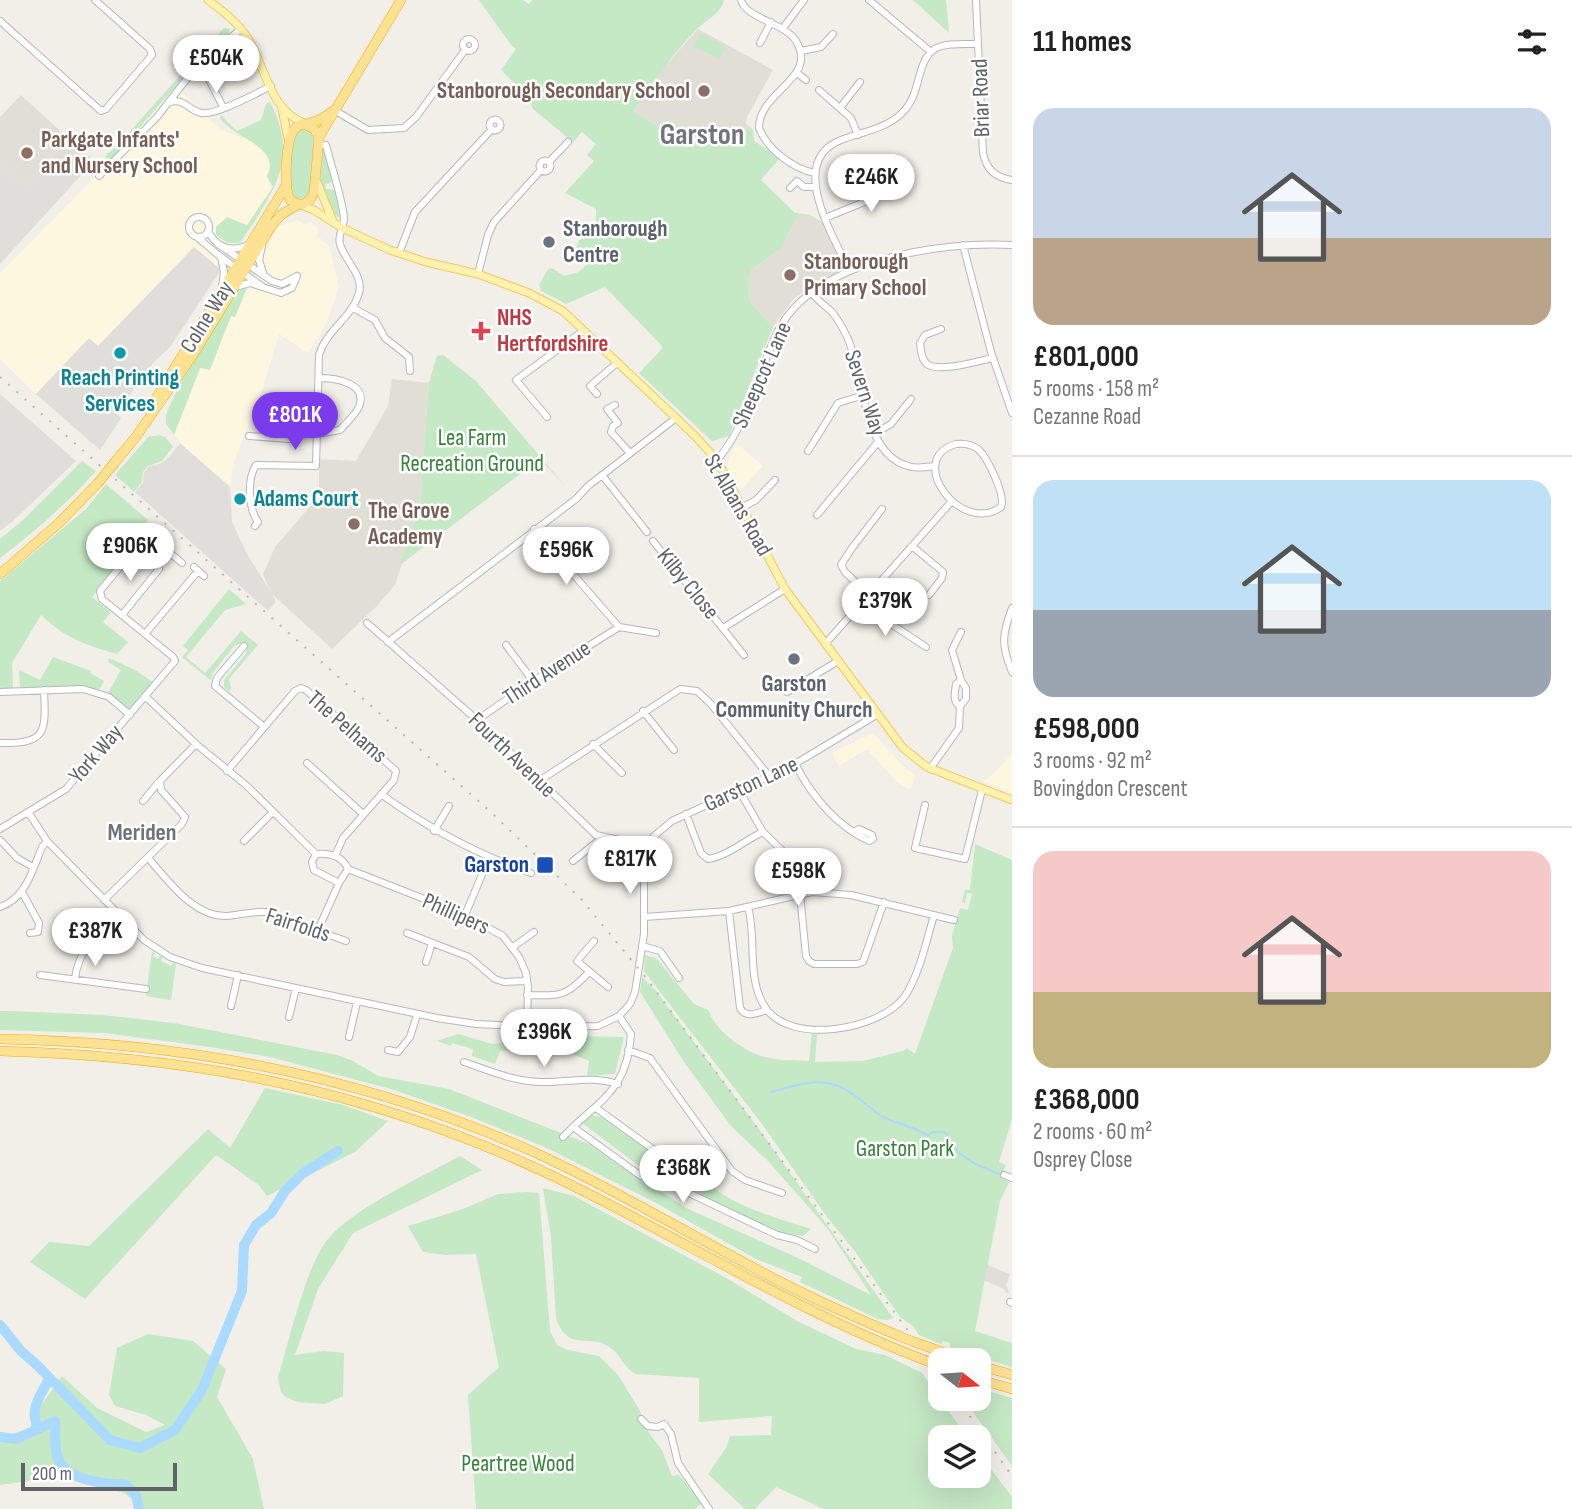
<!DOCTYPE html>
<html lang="en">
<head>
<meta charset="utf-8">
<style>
	:root { --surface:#fff; --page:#f2f2f2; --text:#222; --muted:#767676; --line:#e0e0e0; --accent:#7c3aed }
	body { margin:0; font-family:"Sofia Sans Condensed",sans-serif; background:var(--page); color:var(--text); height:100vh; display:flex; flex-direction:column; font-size:26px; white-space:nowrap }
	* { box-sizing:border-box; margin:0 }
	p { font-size:23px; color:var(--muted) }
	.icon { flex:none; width:38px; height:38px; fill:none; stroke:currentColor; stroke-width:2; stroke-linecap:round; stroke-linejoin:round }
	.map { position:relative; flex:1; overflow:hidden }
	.drawer { display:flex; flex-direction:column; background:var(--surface); width:560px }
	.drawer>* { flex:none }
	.needle { width:46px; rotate:107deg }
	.controls { position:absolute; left:928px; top:1348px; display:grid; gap:14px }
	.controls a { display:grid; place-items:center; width:63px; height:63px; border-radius:14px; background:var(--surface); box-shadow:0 7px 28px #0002; font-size:35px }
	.scale { position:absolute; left:21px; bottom:18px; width:156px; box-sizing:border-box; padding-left:7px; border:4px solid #5f6368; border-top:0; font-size:19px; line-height:24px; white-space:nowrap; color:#5f6368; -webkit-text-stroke:5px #fff; paint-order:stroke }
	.price { position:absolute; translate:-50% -60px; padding:0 16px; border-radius:24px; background:#fff; color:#222; font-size:23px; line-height:46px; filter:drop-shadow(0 2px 4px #0008) }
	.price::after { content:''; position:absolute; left:50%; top:42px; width:21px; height:16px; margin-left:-10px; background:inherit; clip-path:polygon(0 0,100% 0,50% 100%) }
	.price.active { background:var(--accent); color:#fff }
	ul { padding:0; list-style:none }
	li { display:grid; align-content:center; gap:14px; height:371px; padding:0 21px }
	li+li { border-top:2px solid var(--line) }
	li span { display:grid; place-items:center; height:217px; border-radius:21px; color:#555 }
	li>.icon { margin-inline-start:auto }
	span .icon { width:126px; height:126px; fill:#fffc; stroke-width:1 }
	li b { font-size:30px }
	h2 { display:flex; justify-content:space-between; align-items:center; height:84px; padding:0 21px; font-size:30px }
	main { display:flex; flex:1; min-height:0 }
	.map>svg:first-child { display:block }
	.commercial { fill:#fef7e0 }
	.industrial { fill:#e0deda }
	.education { fill:#e1ded6 }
	.green { fill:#c5e8c5 }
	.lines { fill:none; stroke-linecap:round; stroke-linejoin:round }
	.stream { stroke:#aadaff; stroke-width:2 }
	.river { stroke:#aadaff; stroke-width:10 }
	.minor-casing { stroke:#b5b8bc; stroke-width:8 }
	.major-casing { stroke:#f2c960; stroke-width:9 }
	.highway-casing { stroke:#f9ab00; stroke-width:10 }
	.minor { stroke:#fff; stroke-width:6 }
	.major { stroke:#fff2af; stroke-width:7 }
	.highway { stroke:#fde293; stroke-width:9 }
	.rail { stroke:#b6b7b8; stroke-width:2; stroke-dasharray:2 9; stroke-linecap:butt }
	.highway-bridge-casing { stroke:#f9ab00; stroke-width:10; stroke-linecap:butt }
	.highway-bridge { stroke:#fde293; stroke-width:9 }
	.education-dot { fill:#8d6e63; stroke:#fff; stroke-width:2.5 }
	.worship-dot { fill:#6b7280; stroke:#fff; stroke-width:2.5 }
	.health-dot { fill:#e0444e; stroke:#fff; stroke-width:2.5 }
	.culture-dot { fill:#0f9aa8; stroke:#fff; stroke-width:2.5 }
	.transit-dot { fill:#1a4fb4; stroke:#fff; stroke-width:2.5 }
	.labels { text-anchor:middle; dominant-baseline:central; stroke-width:5; stroke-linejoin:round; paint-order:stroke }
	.education-label { font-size:23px; font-weight:bold; fill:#785e54; stroke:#fff; text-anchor:start }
	.street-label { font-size:23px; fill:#5f6368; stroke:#fff }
	.worship-label { font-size:23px; font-weight:bold; fill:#5b616d; stroke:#fff; text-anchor:start }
	.health-label { font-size:23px; font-weight:bold; fill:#be3a42; stroke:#fff; text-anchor:start }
	.culture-label { font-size:23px; font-weight:bold; fill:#0d838f; stroke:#fff }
	.park-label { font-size:23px; fill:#348238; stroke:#fff }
	.transit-label { font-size:23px; font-weight:bold; fill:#164399; stroke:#fff; text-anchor:end }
	.neighbourhood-label { font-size:24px; font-weight:bold; fill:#70757a; stroke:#fff }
	.district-label { font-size:30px; font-weight:bold; fill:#70757a; stroke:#fff }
</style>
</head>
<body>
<main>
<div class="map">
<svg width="1012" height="1509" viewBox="0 0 1012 1509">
	<rect width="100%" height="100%" fill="#f1efe8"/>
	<path class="commercial" d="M176 87 221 130 255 142 270 161V170L267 176 271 190 236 243 230 244 216 266 194 247 98 346 89 338 36 394 0 359V273L108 164Z
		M298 220 304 225 310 222 318 229 317 236 329 246 339 288 325 326 308 353 279 334 262 390 235 459 230 486 185 448 174 435 201 368 210 369 231 316 235 317 278 226Z
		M736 443 763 466 740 491 727 465Z
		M873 733 906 769 916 775 910 790 897 782 867 749 839 766 832 753Z
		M1012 754V793L984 781 993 774Z"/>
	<path class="industrial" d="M68 138 94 161 0 264V165L25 186Z
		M194 247 219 268V273L170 347 153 363 116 413 121 418 100 450 36 394 89 338 98 346Z
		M0 394 76 461 12 522 0 531Z
		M180 443 230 487 232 522 247 554 275 599V603L268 611 135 492 143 483 144 473 149 466 160 464 167 459Z
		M987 1265 1010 1274 1006 1285 1009 1292 1007 1294 1004 1289 983 1280Z"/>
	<path class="education" d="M698 29 773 70 747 117 746 123 753 130 676 126 670 123 659 127 633 111 664 67Z
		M21 95 68 138 25 186 0 165V117Z
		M798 216H810L822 222 840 260 839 271 794 298 773 327 750 302 748 280 751 270 780 249Z
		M392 379 429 383 420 505 395 585 377 606 332 649 271 593 263 574 275 547 319 496V459L356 461 388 406Z"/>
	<path class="green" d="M479 0H523L529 4 532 0H724C722 12 707 20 698 28 673 53 653 82 633 111L659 127 665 122 676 126 753 130 754 141 780 158 761 180 795 213 810 215 822 222 810 216H798L780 249 751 270 748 280 750 302 773 327 729 436 712 441 639 373 662 349V346L605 287 566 304 541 291 539 285 548 269 552 268 564 276 579 272 588 263 587 257 578 259 574 256 579 240 596 233V209L565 193 594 161 587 155 596 144 582 132 573 142 533 109 525 93 501 70 516 49 511 45Z
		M913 0H946L949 33Z
		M224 28 230 29 228 34 204 54 110 161 105 162 106 155 116 147 200 53 204 41 214 39Z
		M701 33 726 47 719 59 694 46Z
		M270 102C301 161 271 195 240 243H227L216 235V227L227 217 247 225 273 187 267 176C282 146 231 137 220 118L221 115 237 131 261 120 266 104Z
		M305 128 310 131 314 139 311 191 307 197C298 201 294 198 290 190L293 137 300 129Z
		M322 150 326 151 332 179 330 183 325 184 326 189 335 190 340 218C318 205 320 173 322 150Z
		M247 287 235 317 231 316 210 370 200 368 174 435 166 424V414L181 382 236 292Z
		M443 355 476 381 566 487 540 459 400 565 420 505 429 383 437 356Z
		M159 435 165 437 173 447 162 461 148 466 143 472 142 482 134 492 115 475 148 437Z
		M82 461 96 471C67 504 34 532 0 558V539L23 520Z
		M106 484 148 520 140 530 143 535 92 597 111 612 103 622 128 642 117 654C83 644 67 639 41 615L12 663 13 688H0V581L86 509Z
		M229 589 246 604 225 610 186 657 205 673 241 631 258 645 229 679 231 688 229 691 224 687V680L245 655 247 650 239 644 234 646 212 674 211 680 214 683 182 657 188 650 183 646Z
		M53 657 91 671 90 673 104 681 99 690 75 686 20 689 19 670 40 680Z
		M109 658 135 670 154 683 130 710 108 693 121 670 108 662Z
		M975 844 1012 860V1119L999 1162 1006 1165 1000 1178 1009 1182 1000 1201 975 1331 1012 1343V1367L950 1347V1343L943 1341 941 1344 919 1335 913 1326 900 1317 854 1250 827 1217 762 1124 644 971 645 955 656 958 694 1004 708 1010C716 1031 744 1052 765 1057 779 1061 795 1060 809 1061L812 1033 817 1034 815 1062 863 1061 903 1051 907 1048 915 1054 953 948 952 936 960 908 968 910 972 894 967 893 965 903 962 902 965 890H970Z
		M152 951 155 953 153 956 158 959 160 956 163 957 161 961 171 966 173 963 176 964 171 1000 146 996Z
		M642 977 656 991 761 1132 893 1318 887 1320 878 1319 800 1282 802 1277 756 1259 656 1203 549 1149 474 1118 391 1089 270 1057 210 1047 104 1033 0 1030V1011H10L103 1015 174 1023 337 1055 353 1061 378 1076 449 1089 589 1144 688 1209 798 1258 871 1295 827 1228 769 1162 731 1126 684 1062 640 992Z
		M458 1034 492 1044 563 1036 624 1037 615 1074 587 1076 589 1061 546 1043 544 1049 500 1051 495 1064 472 1056 473 1049 452 1043 451 1046 437 1041Z
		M265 1088 343 1105 388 1121 355 1152 267 1196 259 1185 216 1155 85 1299 30 1262 49 1242 89 1246 208 1129 230 1148Z
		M592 1115 601 1117 652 1152 664 1172 694 1184 703 1177C725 1205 778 1218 811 1229L803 1236 778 1232 654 1177 582 1123Z
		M460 1156 482 1170 353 1233 318 1289 295 1355 323 1351 344 1353 343 1396 325 1404 297 1402 286 1397 281 1392 278 1377C289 1342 306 1265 328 1239 355 1207 422 1177 460 1156Z
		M543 1188 574 1196 728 1279 797 1321 856 1349 885 1355 922 1373 967 1437H940V1475H978V1452L1012 1497V1509H824L776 1487 755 1509H745L708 1474 726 1448 730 1436 771 1435 772 1416 699 1422V1378L636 1374C624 1368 622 1357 612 1349 591 1331 570 1355 556 1319L551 1237Z
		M527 1192 539 1193 550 1331 557 1345 568 1350 599 1356 618 1375 639 1409 649 1433 662 1450 672 1476 679 1475 702 1503 694 1509H476L468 1395 499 1367 476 1254 446 1255 423 1252 408 1226 463 1209 498 1194Z
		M148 1334 193 1341 226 1369 217 1397 253 1459 264 1509H134L133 1500 124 1493 64 1476 0 1485V1438L30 1428 42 1404 62 1376 97 1408 146 1432 165 1425 146 1415 115 1406 109 1395 117 1348Z
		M978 1388 1012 1398V1466L963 1398H978Z"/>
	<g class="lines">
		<path class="stream" d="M772 1092C802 1083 827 1074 854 1095 865 1102 873 1112 885 1118 895 1123 921 1129 928 1136L932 1132H945L959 1153 975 1164 1002 1175"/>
		<path class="river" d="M0 1325 21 1351 38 1366 110 1440 140 1448 175 1430 202 1390 242 1291 244 1245 256 1225 271 1213 285 1191 302 1174 338 1151
			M39 1429C28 1410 40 1397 49 1379
			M0 1437 16 1439 55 1421C56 1431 54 1445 57 1455 64 1482 104 1483 126 1485L136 1495 139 1509"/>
		<g class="minor-casing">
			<path id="minor" d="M741 0C745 18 785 23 796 41 819 79 759 90 759 128 767 149 793 169 815 173
				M869 0 931 52
				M976 0 983 153C986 169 996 178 1012 180
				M0 21 101 111 106 109 152 55 150 49 95 0
				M783 28 804 0
				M463 45a6 6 0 1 1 12 0a6 6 0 1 1-12 0Z
				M760 43 771 22
				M801 51 821 47 833 34
				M200 62 223 107
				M797 73 806 80
				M819 90 851 118 858 135
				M170 102C185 98 188 110 201 113 215 116 257 93 271 86
				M840 108 860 82
				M334 110 368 130 404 128 416 117 465 50
				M489.5 125a5.5 5.5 0 1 1 11 0a5.5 5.5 0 1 1-11 0Z
				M539.5 166a5.5 5.5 0 1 1 11 0a5.5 5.5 0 1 1-11 0Z
				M549 162 568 142
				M99 176 157 117 200 62 241 29
				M790 188 797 181 804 187H815
				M189 227a10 10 0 1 1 20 0a10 10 0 1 1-20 0Z
				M825 218 906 185
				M208 231C216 247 231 253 248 245
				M197 237 217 254 263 287
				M218 244 272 281 282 284 297 276
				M963 245 991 352 1012 413
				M262 246 259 260 264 276
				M399 253 415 212 492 129
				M221 257 224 272 222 287
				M850 271C834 238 786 161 841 140 861 132 887 129 903 112 924 91 914 55 941 46 952 43 966 44 978 44
				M478 274 488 235 494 222 541 170
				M235 287 250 283 281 293 292 288 297 276
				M812 293C818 301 824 305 831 311 837 318 844 330 848 339 864 375 862 454 908 466 917 469 926 467 935 466
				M353 308 375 320 385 338 409 357 410 371
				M941 329 925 335 920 343C921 350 921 359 927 364 939 373 978 361 993 358
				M597 394 590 386 617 363
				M615 405 607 409 618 423 613 426 611 432 630 453
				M547 417 516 380 583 331
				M317 434 340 430C346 423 355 415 359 407 369 382 333 378 319 378
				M874 434 891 424 911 399
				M249 436 290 439 291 424 299 406 318 404
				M956 444C965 443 971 444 978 449 988 458 1006 496 1001 507 961 536 904 459 956 444Z
				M808 451 838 403 864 395
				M717 460C748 425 757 373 778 331 814 260 940 241 1012 245
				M602 475 647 532
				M741 508 756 500 775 480
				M817 515 878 442
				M255 526 258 522C248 508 247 479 256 465L316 466 319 355C326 330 352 318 359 293 364 275 344 260 340 244 337 235 344 228 344 218 342 197 331 166 326 145L318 144
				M534 529 619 627
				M653 541 744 655
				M912 546 943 572 942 578 929 595
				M194 567 204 576
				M869 595 845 572 841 565 852 548 882 509
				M859 607 882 618 926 647
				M1012 608C1002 635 1001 645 1012 672
				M122 615 159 569
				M367 623 477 720 596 835 647 846
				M619 627 656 633
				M723 628 785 589
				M145 634 102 599 100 591 147 534 182 563
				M388 642 576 499 588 486 676 418
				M825 644 952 501
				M506 645 533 681
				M244 646 217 678 215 686 263 726
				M0 692 83 689 109 697 130 715
				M787 692 838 661
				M146 697 196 744 247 786 316 854C329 853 342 855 348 869L339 883 314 870 312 862 316 854
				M960 706C952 702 955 692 956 684L961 680
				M643 711 674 750
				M477 720 533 681 619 627
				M0 743C47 744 46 732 44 690
				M593 744 622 773
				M307 763 363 814
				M795 764C812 796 837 826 869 841L873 839 872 835 859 829 855 831
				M930 769 959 728 960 706 966 699V688L961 680 952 650 961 632
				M227 771 295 691 301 688 306 690 396 771 394 780 343 838 335 856
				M539 781 680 689 697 691 710 703 769 776
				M739 790 763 832 795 863 811 875 812 892
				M381 794C429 829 476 854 531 873
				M143 801 158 783
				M925 805 915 848 965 859 982 790
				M28 812 47 841 144 940 170 957 202 968 437 1018 476 1024 549 1027 598 1026 619 1016 630 1004 635 992 644 934V859L647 846 654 836 672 821 795 764 878 714
				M686 814 701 853 708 859C728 856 745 840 763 832
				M0 829 66 789 175 661 173 657 145 634 198 571
				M434 831 449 806
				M0 840 17 858 33 867
				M244 841 273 812
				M148 858C168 880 193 917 227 916 240 915 252 911 266 912L346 941
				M573 861 602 838
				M348 869 465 915 503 936 519 957 526 973 528 987 527 1027
				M22 892 39 923 38 932 30 933
				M800 894 806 956 809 961 814 964H857L863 962 884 902
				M104 900 182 824 185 817 161 790 160 781 196 744
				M0 907C26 898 32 871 42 847L47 841
				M748 907C757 939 746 978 765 1007 790 1046 881 1030 905 996 920 973 926 942 934 915
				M729 911 740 1008C746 1019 757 1013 767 1010
				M465 915 489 858
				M644 917 729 911 812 892 851 895 954 920
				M318 930 339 883
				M407 933 469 957 495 979 504 982 527 981
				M594 941 577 961 608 987
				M642 946 660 951 679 978
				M513 947 534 932
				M426 962 432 943
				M40 975 146 989
				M75 979C78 950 97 933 117 913
				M527 995C560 996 566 997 589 972
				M231 1006 238 975
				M289 1017 296 988
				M349 1037 357 1002
				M388 1050 398 1052 410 1037 417 1015
				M628 1050 650 1058 732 1171 745 1180 782 1193
				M464 1062C490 1071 513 1081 540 1082 568 1083 590 1075 618 1084
				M596 1108 661 1155 673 1171
				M573 1127 641 1176 670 1184 777 1235 797 1240 815 1249
				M563 1137C598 1100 627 1093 631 1034L619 1016
				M1004 1175 1012 1178
				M1010 1302 1012 1303
				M641 1419 648 1426 658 1427 664 1424 671 1434 678 1463 709 1509"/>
		</g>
		<g class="major-casing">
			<path id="major" d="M208 0C221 10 235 20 245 34 265 62 268 110 304 123
				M282 109 289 143
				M316 180 333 221
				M301 205 314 210 342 228 390 250 426 262 478 274 529 293 563 311 694 435 717 460 785 589 903 748 927 767 1012 800"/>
		</g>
		<g class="highway-casing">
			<path id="highway" d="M304 124 314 129 319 137 314 192 310 200 301 205 290 200C284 188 285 139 295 129 298 125 299 125 304 124Z
				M307 124 321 119 333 111
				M319 137 401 0
				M155 400 287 184
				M115 462 135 438 193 355 272 225 281 215 299 204
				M0 574 59 523 98 483
				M0 1039C186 1042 368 1077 538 1154 629 1196 715 1250 805 1294 840 1311 875 1326 911 1341
				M0 1051C198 1056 378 1092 557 1178 681 1238 797 1312 927 1361
				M926 1346 963 1360
				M978 1365 1012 1375
				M978 1379 1012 1389"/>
		</g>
		<use href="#minor" class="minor"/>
		<use href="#major" class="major"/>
		<use href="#highway" class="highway"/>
		<path class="rail" d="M0 377 493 814 582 900 647 979 940 1374
			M957 1398 1012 1476"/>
		<g class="highway-bridge-casing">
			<path id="highway-bridge" d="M98 483 115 462
				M911 1341 926 1346
				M927 1361 939 1365"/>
		</g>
		<use href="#highway-bridge" class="highway-bridge"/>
	</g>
	<g class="education-dot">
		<circle cx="704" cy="91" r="7"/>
		<circle cx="27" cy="153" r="7"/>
		<circle cx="790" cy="275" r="7"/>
		<circle cx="354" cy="524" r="7"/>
	</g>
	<g class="worship-dot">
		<circle cx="549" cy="242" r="7"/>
		<circle cx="794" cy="659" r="7"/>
	</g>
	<path class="health-dot" d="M477.5 320.5h7v7h7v7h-7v7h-7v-7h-7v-7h7z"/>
	<g class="culture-dot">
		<circle cx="120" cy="353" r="7"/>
		<circle cx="240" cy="499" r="7"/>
	</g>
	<rect class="transit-dot" x="536" y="856" width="18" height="18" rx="3.5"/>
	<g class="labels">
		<g class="education-label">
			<text x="690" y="91" text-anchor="end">Stanborough Secondary School</text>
			<text x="41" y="140">Parkgate Infants'<tspan x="41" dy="26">and Nursery School</tspan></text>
			<text x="804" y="262">Stanborough<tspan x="804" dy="26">Primary School</tspan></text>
			<text x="368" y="511">The Grove<tspan x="368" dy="26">Academy</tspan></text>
		</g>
		<g class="street-label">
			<text transform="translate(981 98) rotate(-92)">Briar Road</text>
			<text transform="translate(207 317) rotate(-58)">Colne Way</text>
			<text transform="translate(762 375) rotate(-66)">Sheepcot Lane</text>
			<text transform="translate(865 393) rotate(72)">Severn Way</text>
			<text transform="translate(738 505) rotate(60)">St Albans Road</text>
			<text transform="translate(688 584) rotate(51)">Kilby Close</text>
			<text transform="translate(547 673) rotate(-33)">Third Avenue</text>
			<text transform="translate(347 727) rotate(41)">The Pelhams</text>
			<text transform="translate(96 754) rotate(-49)">York Way</text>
			<text transform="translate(512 755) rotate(44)">Fourth Avenue</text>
			<text transform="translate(751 784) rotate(-25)">Garston Lane</text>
			<text transform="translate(456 914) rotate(24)">Phillipers</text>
			<text transform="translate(298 925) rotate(18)">Fairfolds</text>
		</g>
		<g class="worship-label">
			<text x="563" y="229">Stanborough<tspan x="563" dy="26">Centre</tspan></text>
			<text x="794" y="684" text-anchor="middle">Garston<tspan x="794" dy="26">Community Church</tspan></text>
		</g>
		<g class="health-label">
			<text x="497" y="318">NHS<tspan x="497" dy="26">Hertfordshire</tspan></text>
		</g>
		<g class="culture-label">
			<text x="120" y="378">Reach Printing<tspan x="120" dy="26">Services</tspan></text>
			<text x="254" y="499" text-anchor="start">Adams Court</text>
		</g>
		<g class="park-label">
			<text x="472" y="438">Lea Farm<tspan x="472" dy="26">Recreation Ground</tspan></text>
			<text x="905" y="1149">Garston Park</text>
			<text x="518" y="1464">Peartree Wood</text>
		</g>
		<g class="transit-label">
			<text x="529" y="865">Garston</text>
		</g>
		<g class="neighbourhood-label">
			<text x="142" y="832">Meriden</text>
		</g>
		<g class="district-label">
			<text x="702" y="135">Garston</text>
		</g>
	</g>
</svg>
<div class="controls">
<a><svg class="needle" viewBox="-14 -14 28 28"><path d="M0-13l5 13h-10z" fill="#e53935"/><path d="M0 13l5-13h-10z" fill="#767676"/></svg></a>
<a><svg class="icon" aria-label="layers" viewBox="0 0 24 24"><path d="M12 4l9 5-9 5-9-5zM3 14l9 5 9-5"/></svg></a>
</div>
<div class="scale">200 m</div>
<b class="price" style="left:216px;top:95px">£504K</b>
<b class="price" style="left:871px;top:214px">£246K</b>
<b class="price active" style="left:295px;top:452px">£801K</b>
<b class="price" style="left:130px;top:583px">£906K</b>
<b class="price" style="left:566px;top:587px">£596K</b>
<b class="price" style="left:885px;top:638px">£379K</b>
<b class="price" style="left:630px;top:896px">£817K</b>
<b class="price" style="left:798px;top:908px">£598K</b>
<b class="price" style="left:95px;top:968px">£387K</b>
<b class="price" style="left:544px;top:1069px">£396K</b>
<b class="price" style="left:683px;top:1205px">£368K</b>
</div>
<section class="drawer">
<h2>11 homes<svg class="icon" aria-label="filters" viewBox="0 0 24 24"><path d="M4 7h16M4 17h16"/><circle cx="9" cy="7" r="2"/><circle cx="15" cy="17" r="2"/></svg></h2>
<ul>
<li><span style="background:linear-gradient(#c9d6e8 60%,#b9a48a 0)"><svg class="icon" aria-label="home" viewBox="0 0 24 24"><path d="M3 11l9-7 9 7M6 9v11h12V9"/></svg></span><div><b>£801,000</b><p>5 rooms · 158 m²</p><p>Cezanne Road</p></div></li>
<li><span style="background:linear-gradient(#bfe0f5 60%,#9aa5b1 0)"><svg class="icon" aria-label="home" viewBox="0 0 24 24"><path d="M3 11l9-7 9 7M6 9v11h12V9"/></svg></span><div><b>£598,000</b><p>3 rooms · 92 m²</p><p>Bovingdon Crescent</p></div></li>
<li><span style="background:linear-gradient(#f6c9c9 65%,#c2b280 0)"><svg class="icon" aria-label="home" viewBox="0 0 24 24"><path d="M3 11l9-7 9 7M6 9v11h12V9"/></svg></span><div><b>£368,000</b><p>2 rooms · 60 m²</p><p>Osprey Close</p></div></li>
</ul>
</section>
</main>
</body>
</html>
